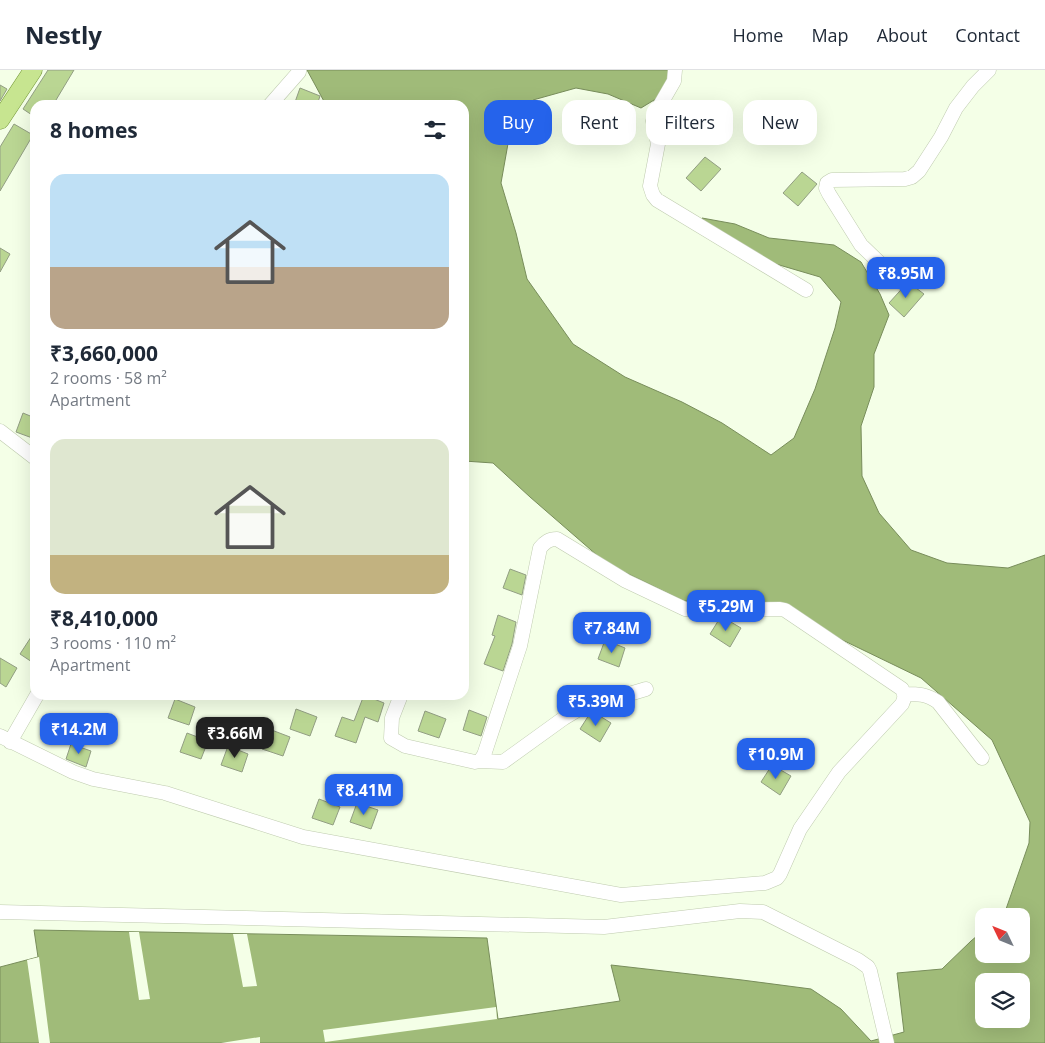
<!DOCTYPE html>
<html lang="en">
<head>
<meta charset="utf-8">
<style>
	:root { --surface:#fff; --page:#f6f6f7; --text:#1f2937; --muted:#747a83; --line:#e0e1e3; --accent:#2563eb }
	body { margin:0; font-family:"Open Sans",sans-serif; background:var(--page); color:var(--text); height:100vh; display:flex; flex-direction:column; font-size:19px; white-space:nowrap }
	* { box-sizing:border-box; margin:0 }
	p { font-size:16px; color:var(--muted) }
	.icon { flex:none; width:28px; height:28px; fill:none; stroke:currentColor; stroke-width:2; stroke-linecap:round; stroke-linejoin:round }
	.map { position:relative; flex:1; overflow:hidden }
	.side { position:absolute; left:30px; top:30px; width:439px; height:600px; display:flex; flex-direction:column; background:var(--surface); border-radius:15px; box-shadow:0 5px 20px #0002 }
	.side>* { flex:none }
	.banner { position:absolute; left:484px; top:30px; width:475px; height:45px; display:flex; gap:10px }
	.needle { width:32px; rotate:313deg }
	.controls { position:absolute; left:975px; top:838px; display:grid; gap:10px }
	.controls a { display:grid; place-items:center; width:55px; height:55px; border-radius:10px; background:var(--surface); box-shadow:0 5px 20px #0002; font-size:25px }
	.price { position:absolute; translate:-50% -42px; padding:0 11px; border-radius:10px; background:var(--accent); color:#fff; font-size:16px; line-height:32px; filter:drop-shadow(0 1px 2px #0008) }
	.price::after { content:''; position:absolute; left:50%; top:30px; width:15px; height:11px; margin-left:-8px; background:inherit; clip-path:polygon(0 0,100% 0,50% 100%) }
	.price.active { background:#222; color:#fff }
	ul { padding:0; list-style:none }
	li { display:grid; align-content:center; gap:10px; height:265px; padding:0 20px }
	li span { display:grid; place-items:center; height:155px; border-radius:15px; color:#555 }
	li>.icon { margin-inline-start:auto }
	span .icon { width:90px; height:90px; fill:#fffc; stroke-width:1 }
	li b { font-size:21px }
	h2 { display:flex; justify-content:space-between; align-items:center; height:60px; padding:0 20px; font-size:21px }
	.tag { padding:0 18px; border-radius:15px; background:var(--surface); box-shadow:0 5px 20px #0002; font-size:18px; line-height:45px }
	.tag.active { background:var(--accent); color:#fff }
	header { display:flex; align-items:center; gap:30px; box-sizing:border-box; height:70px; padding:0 25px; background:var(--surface); border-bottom:1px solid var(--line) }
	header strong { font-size:24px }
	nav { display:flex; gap:28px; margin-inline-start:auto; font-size:18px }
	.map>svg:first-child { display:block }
	.water { fill:#a0bb79; stroke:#788d5b; fill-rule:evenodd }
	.pier { fill:#f4ffe7 }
	.building { fill:#bad693; stroke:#929e83 }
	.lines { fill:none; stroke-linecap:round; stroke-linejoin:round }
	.minor-casing { stroke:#bfcbaf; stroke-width:15 }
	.major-casing { stroke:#729535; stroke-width:19 }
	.minor { stroke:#fff; stroke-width:14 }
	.major { stroke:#c7e590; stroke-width:18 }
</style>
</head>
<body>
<header>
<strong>Nestly</strong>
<nav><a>Home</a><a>Map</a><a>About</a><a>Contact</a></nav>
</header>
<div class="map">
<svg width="1045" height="973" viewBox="0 0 1045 973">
	<rect width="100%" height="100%" fill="#f4ffe7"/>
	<path class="water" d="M307 0H669L668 12 659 27 641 38 608 24 576 18 533 30 509 68 501 113 516 163 527 209 573 274 625 307 682 332 722 353 771 385 794 368 815 319 835 258 841 232 820 207 759 189 721 167 702 148 735 154 769 168 834 175 861 192 880 224 889 245 874 284V317L861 356 862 406 879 443 911 480 947 493 1008 498 1045 485V973H0V897L38 887 34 860 487 868 498 949 620 931 611 895 742 910 811 919 841 939 871 971 904 962 897 903 942 899 971 871 984 860V884H1021V846H1000L1005 842 1029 773 1030 752 992 670 921 608 830 564 773 534 684 531 606 493 530 427 493 393 464 391V35H326ZM984 911H1021V949H984Z"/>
	<path class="pier" d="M129 862H139L150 929 139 930Z
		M233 864H247L257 916 243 917Z
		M39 887 50 973H39L27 890Z
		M496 937 497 949 325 972 323 960Z
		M260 967V973H221Z"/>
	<path class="building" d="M48 0H74L53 35H35V47L23 39Z
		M0 15 7 19 0 31Z
		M300 18 320 26 317 35H294Z
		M14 54 33 65 0 121V77Z
		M705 87 721 99 701 121 686 108Z
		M802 102 817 114 798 136 783 123Z
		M0 178 10 184 0 202Z
		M908 212 924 224 904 247 889 233Z
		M23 343 35 348V369L16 362Z
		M510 499 526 505 522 525 503 518Z
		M498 545 516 552 512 574 503 601 484 594 495 566 492 565Z
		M720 548H724L741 558 730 577 710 564Z
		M35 561V594L20 584Z
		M605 570 625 578 619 597 598 589Z
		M0 588 17 598 6 617 0 613Z
		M364 625 384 633 378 652 365 647 356 673 335 666 342 647 354 651Z
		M175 629 195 637 189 655 168 648Z
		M296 639 317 647 310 666 290 659Z
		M469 640 487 647 481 666 463 660Z
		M425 641 446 649 439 668 418 661Z
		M595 643 611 653 600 672 580 659 589 645Z
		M269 659 290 667 283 686 262 679Z
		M187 663 208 671 201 689 180 682Z
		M71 674 91 681 86 697 66 689Z
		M228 676 248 684 242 702 221 695Z
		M772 695 791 706 780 725 761 712Z
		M319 729 340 737 333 755 312 748Z
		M357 733 378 740 371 759 350 752Z"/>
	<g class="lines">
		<g class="minor-casing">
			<path id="minor" d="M675 0 674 11 655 44 653 51 658 74 650 116 653 125 657 130 806 220
				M270 35 299 2V0
				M888 201 861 175 829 124 826 118 827 113 832 110 905 109 912 107 919 101 941 67 956 38 973 16 989 0
				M0 361 35 388
				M904 624C919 624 926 624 938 632L982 688
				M0 666 73 702 93 709 165 723 303 767 621 825 765 813 777 808 780 804 800 759 839 702 902 634C905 628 905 625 902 619L785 540 780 539 694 540 685 539 626 511 557 469C549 469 545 472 540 478L520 576 484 685 480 691 475 692 405 676 391 668 392 648 401 625
				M10 672 37 625
				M480 691 503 692 564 648 579 639 646 619
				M0 842 604 857 740 841 763 842 858 890 868 897 870 901 887 973"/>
		</g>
		<g class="major-casing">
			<path id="major" d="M0 50 33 0"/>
		</g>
		<use href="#minor" class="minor"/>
		<use href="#major" class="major"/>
	</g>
</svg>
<div class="controls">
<a><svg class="needle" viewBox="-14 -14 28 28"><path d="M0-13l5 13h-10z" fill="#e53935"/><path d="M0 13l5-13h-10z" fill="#747a83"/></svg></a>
<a><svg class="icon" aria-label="layers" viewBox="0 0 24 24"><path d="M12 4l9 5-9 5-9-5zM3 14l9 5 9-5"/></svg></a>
</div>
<b class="price" style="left:906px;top:229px">₹8.95M</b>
<b class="price" style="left:726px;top:562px">₹5.29M</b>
<b class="price" style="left:612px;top:584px">₹7.84M</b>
<b class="price" style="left:596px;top:657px">₹5.39M</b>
<b class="price" style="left:79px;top:685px">₹14.2M</b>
<b class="price active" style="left:235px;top:689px">₹3.66M</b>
<b class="price" style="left:776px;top:710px">₹10.9M</b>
<b class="price" style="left:364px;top:746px">₹8.41M</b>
<div class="banner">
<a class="tag active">Buy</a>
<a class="tag">Rent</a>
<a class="tag">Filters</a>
<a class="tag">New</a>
</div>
<section class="side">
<h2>8 homes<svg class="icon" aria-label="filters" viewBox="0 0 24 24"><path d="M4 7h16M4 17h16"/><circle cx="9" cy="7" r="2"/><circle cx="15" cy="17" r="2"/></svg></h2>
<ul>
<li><span style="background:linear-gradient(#bfe0f5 60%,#b9a48a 0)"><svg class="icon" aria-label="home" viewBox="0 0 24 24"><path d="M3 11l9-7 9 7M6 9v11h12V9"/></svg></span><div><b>₹3,660,000</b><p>2 rooms · 58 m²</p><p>Apartment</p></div></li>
<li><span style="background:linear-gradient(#dfe7d0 75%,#c2b280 0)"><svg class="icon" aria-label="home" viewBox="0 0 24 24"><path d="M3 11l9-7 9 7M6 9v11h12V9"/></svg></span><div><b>₹8,410,000</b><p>3 rooms · 110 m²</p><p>Apartment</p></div></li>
</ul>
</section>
</div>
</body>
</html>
